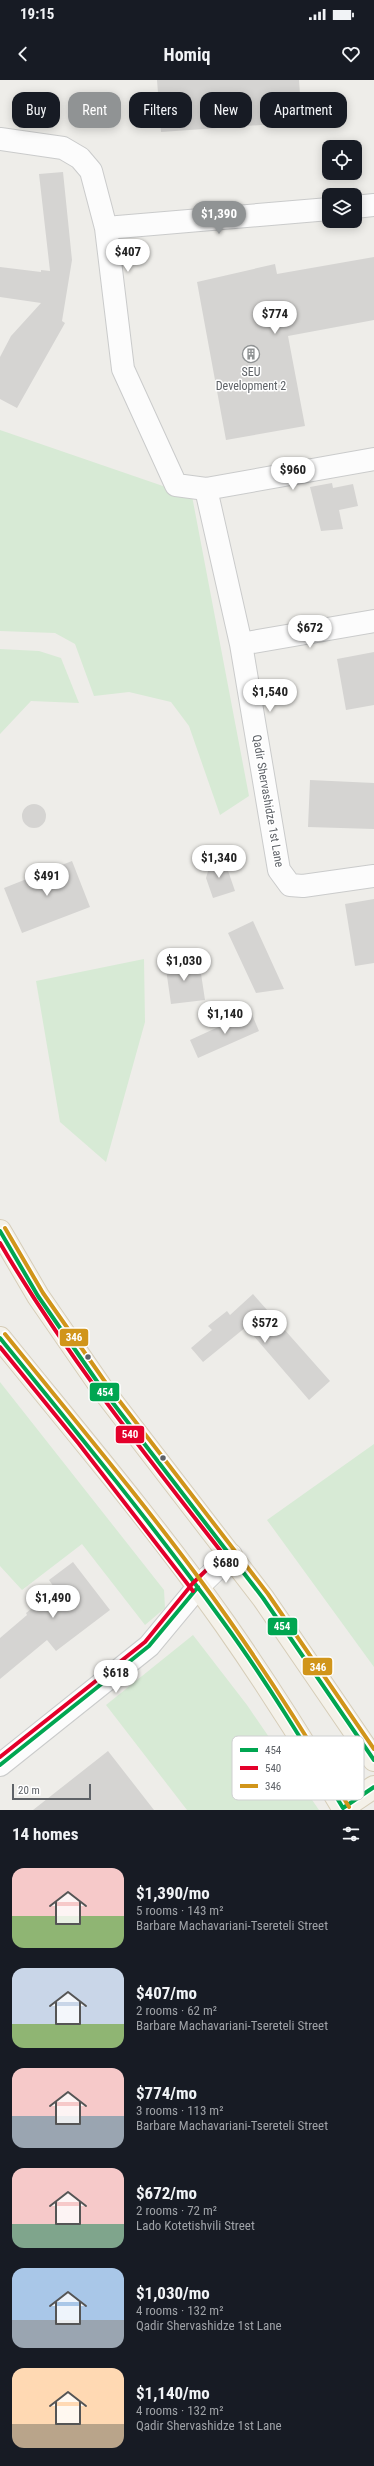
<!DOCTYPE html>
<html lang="en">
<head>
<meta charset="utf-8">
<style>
	:root { --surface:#171b24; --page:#20242c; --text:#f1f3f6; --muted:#9ea1a6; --accent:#909394 }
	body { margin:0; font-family:"Roboto Condensed",sans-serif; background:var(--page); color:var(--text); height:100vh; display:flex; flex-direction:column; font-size:15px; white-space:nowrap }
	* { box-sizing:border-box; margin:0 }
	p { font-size:13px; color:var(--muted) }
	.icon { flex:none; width:22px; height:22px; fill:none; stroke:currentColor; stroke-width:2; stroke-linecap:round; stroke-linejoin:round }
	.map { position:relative; height:1730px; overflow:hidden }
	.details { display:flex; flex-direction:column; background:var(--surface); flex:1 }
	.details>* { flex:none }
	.banner { position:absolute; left:12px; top:12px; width:350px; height:36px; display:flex; gap:8px }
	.controls { position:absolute; left:322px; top:60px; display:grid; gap:8px }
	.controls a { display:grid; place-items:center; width:40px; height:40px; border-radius:8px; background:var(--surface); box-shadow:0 2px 10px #0003; font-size:20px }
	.scale { position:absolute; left:12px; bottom:10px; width:79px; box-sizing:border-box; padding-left:4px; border:2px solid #5e6267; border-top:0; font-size:11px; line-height:14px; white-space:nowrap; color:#5e6267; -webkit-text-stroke:3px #fff; paint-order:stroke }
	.price { position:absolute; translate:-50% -34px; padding:0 9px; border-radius:14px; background:#fff; color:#222; font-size:13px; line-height:26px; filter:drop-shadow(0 1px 2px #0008) }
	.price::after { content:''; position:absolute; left:50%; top:24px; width:12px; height:9px; margin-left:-6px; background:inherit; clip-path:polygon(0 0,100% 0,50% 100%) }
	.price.selected { background:var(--accent); color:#fff }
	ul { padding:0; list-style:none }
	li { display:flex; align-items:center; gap:12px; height:100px; padding:0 12px }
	li span { display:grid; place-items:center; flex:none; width:112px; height:80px; border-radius:12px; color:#555 }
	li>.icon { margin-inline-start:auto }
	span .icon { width:48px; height:48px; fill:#fffc; stroke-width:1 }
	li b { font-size:17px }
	h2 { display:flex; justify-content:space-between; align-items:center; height:48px; padding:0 12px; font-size:17px }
	.pill { padding:0 14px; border-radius:12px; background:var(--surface); box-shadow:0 2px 10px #0003; font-size:14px; line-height:36px }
	.pill.selected { background:var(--accent); color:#fff }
	.status { display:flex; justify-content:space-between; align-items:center; height:28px; padding:0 20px; background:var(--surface); direction:ltr }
	.status svg { height:11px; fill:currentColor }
	header { display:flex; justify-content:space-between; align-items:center; height:52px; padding:0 12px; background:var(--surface); font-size:18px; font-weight:700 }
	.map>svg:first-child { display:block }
	.green { fill:#d7ead5 }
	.building { fill:#d5d4d2 }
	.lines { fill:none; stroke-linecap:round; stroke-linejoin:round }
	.minor-casing { stroke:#cacbcb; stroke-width:24 }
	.major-casing { stroke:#d6cdb8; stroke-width:24 }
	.minor { stroke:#fcfcfc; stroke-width:22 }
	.major { stroke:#f4f1e9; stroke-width:22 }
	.bus-1-casing { stroke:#fff; stroke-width:7 }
	.bus-2-casing { stroke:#fff; stroke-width:7 }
	.bus-3-casing { stroke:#fff; stroke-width:7 }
	.bus-1 { stroke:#00a651; stroke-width:4 }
	.bus-2 { stroke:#e4002b; stroke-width:4 }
	.bus-3 { stroke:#d1951a; stroke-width:4 }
	.bus-dot { fill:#5e6267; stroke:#fff; stroke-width:1.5 }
	.labels { text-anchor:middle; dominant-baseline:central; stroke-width:3; stroke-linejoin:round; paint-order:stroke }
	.poi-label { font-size:12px; fill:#5e6267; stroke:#fff }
	.street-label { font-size:12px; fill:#5e6267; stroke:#fff }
	.key { fill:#fff; stroke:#cfd0d1; stroke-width:1 }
	.key-label { font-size:11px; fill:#5e6267 }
	.line-badge { stroke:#fff; stroke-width:1.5 }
	.badge-label { font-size:11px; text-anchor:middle; font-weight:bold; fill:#fff }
</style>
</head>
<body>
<div class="status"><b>19:15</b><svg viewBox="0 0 49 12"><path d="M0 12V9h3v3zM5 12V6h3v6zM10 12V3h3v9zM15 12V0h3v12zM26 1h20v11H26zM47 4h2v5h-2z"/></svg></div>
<header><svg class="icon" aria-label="back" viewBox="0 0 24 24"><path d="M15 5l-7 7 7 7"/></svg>Homiq<svg class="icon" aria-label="heart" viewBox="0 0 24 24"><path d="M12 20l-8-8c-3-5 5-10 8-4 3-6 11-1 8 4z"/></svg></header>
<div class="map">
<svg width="374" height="1730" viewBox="0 0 374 1730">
	<rect width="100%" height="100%" fill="#eeede9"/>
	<path class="green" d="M0 350 192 416 249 716 220 735 189 646 171 622 129 612 94 616 75 564 55 553 0 551Z
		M0 569 39 571 61 578 79 623 31 621 0 654Z
		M144 879 145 942 106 1082 60 1042 36 901Z
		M0 1302 164 1510 165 1528 145 1545 82 1464 22 1510 0 1486Z
		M374 1364V1587L267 1440Z
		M193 1555 247 1625 319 1730H187L106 1625Z"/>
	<path class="building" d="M157 0H299L302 42 161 52Z
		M63 92 72 180 62 241 65 243 17 328 0 319V277L11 256 41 223 0 217V187L41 192V190L50 191 39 94Z
		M374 177V240L288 256 305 346 226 360 197 202 275 184 277 194Z
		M332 403 333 408 353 404 358 426 339 430 343 449 321 451 310 407Z
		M374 572V625L346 630 337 579Z
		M310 700 374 703V749L308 747Z
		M22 736a12 12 0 1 1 24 0a12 12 0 1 1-24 0Z
		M224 779 235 811 213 818 206 798 210 784Z
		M72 781 90 827 22 853 4 808Z
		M374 819V883L355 886 345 824Z
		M253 841 284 909 256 913 228 853Z
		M187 879 188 889 200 887 205 920 171 924 165 882Z
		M251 932 259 951 198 978 190 960Z
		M253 1214 330 1301 309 1320 246 1247 203 1282 191 1268 212 1250 208 1246 227 1231 230 1235Z
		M73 1482 110 1530 56 1571 47 1560 0 1599V1558L27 1535 26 1533 56 1510 49 1500Z
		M108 1671 154 1730H33Z"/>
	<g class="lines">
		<g class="minor-casing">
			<path id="minor" d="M0 59 63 68 80 78 91 91 106 148 123 289 176 405 206 409 374 379
				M355 127 374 125
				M106 148 329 129
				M206 409 241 564 279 790 290 805 303 806 374 796
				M241 564 374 541
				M0 1685 149 1566 198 1507 231 1475"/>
		</g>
		<g class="major-casing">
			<path id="major" d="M0 1151 38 1216 103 1310 263 1518 374 1680
				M0 1258C76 1352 155 1445 225 1544 267 1604 307 1667 344 1730
				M343 1728 374 1707"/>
		</g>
		<use href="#minor" class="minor"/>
		<use href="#major" class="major"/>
		<g class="bus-1-casing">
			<path id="bus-1" d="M0 1151 38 1216 103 1310 263 1518 374 1680
				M0 1258C76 1351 153 1445 224 1543 267 1602 305 1665 343 1728L374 1707
				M0 1685 149 1566 198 1507"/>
		</g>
		<g class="bus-2-casing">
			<path id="bus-2" d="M0 1163C65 1274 144 1373 223 1474L193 1503 145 1562 0 1677
				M0 1267 79 1364 193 1511"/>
		</g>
		<g class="bus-3-casing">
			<path id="bus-3" d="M5 1148 43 1213 108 1306 268 1514 374 1669
				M5 1254C72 1337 141 1419 204 1505 256 1576 304 1651 349 1727"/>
		</g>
		<use href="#bus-1" class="bus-1"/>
		<use href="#bus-2" class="bus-2"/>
		<use href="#bus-3" class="bus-3"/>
	</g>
	<defs>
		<g id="building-ring" transform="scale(0.9)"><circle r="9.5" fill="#fff" stroke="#909394" stroke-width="1.5"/><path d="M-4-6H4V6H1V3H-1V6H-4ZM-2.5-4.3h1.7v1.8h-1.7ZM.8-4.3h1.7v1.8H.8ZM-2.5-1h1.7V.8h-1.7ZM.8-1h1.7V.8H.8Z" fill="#909394"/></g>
	</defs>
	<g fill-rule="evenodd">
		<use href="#building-ring" x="251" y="274"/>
	</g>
	<g class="bus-dot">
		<circle cx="88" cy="1277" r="3.5"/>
		<circle cx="163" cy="1378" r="3.5"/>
	</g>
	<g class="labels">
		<g class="poi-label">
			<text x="251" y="292">SEU<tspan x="251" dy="14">Development 2</tspan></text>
		</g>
		<g class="street-label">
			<text transform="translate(268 721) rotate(80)">Qadir Shervashidze 1st Lane</text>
		</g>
	</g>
	<rect x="232" y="1656" width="132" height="64" rx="6" class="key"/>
	<rect x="240" y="1668" width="18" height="4" fill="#00a651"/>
	<rect x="240" y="1686" width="18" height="4" fill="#e4002b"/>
	<rect x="240" y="1704" width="18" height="4" fill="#d1951a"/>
	<g class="key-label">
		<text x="265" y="1674">454</text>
		<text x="265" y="1692">540</text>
		<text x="265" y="1710">346</text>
	</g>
	<g class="line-badge">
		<rect x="59" y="1248" width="30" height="19" rx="4" fill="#d1951a"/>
		<rect x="89" y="1302" width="31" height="20" rx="4" fill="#00a651"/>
		<rect x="115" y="1345" width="30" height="19" rx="4" fill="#e4002b"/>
		<rect x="267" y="1537" width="31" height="19" rx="4" fill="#00a651"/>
		<rect x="302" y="1577" width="31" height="19" rx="4" fill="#d1951a"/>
	</g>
	<g class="badge-label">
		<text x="74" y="1261">346</text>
		<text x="105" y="1316">454</text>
		<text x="130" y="1358">540</text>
		<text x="282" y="1550">454</text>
		<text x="318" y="1591">346</text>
	</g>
</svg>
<div class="controls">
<a><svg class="icon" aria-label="locate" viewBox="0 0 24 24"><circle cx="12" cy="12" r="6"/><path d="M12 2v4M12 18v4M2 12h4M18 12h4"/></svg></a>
<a><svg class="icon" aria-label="layers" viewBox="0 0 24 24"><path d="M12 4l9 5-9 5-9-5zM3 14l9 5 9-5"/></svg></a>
</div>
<div class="scale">20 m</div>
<b class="price selected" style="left:219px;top:155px">$1,390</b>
<b class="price" style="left:128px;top:193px">$407</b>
<b class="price" style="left:275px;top:255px">$774</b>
<b class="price" style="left:293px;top:411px">$960</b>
<b class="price" style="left:310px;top:569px">$672</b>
<b class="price" style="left:270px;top:633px">$1,540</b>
<b class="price" style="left:219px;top:799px">$1,340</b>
<b class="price" style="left:47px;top:817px">$491</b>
<b class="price" style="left:184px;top:902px">$1,030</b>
<b class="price" style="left:225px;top:955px">$1,140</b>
<b class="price" style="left:265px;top:1264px">$572</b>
<b class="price" style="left:226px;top:1504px">$680</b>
<b class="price" style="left:53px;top:1539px">$1,490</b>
<b class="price" style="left:116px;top:1614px">$618</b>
<div class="banner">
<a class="pill">Buy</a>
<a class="pill selected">Rent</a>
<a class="pill">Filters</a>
<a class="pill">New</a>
<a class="pill">Apartment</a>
</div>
</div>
<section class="details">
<h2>14 homes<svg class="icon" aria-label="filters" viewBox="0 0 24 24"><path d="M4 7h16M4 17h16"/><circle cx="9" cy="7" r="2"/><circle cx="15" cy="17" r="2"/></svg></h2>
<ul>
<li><span style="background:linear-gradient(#f6c9c9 60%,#8fb573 0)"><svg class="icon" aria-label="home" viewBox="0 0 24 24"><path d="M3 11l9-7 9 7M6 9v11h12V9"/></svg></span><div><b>$1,390/mo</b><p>5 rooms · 143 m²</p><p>Barbare Machavariani-Tsereteli Street</p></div></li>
<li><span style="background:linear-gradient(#c9d6e8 70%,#8fb573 0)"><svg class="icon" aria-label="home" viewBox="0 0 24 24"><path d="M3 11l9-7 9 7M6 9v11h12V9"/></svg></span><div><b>$407/mo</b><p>2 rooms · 62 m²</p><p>Barbare Machavariani-Tsereteli Street</p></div></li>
<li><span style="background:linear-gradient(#f6c9c9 60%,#9aa5b1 0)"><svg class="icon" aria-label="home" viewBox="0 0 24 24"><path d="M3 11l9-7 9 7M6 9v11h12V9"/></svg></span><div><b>$774/mo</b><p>3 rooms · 113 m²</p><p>Barbare Machavariani-Tsereteli Street</p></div></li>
<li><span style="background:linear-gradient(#f6c9c9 70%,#7fa58c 0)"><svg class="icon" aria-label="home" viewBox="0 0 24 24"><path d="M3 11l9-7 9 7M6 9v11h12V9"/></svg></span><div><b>$672/mo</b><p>2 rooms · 72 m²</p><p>Lado Kotetishvili Street</p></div></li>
<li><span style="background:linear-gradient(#a9c7e8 65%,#9aa5b1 0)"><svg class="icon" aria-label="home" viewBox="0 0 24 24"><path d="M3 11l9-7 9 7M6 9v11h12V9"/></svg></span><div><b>$1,030/mo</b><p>4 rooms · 132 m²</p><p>Qadir Shervashidze 1st Lane</p></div></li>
<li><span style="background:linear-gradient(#ffd9b3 70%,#b9a48a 0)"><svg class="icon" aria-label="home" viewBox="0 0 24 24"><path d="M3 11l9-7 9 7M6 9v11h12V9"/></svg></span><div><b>$1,140/mo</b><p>4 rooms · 132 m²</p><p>Qadir Shervashidze 1st Lane</p></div></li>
</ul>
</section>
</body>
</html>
